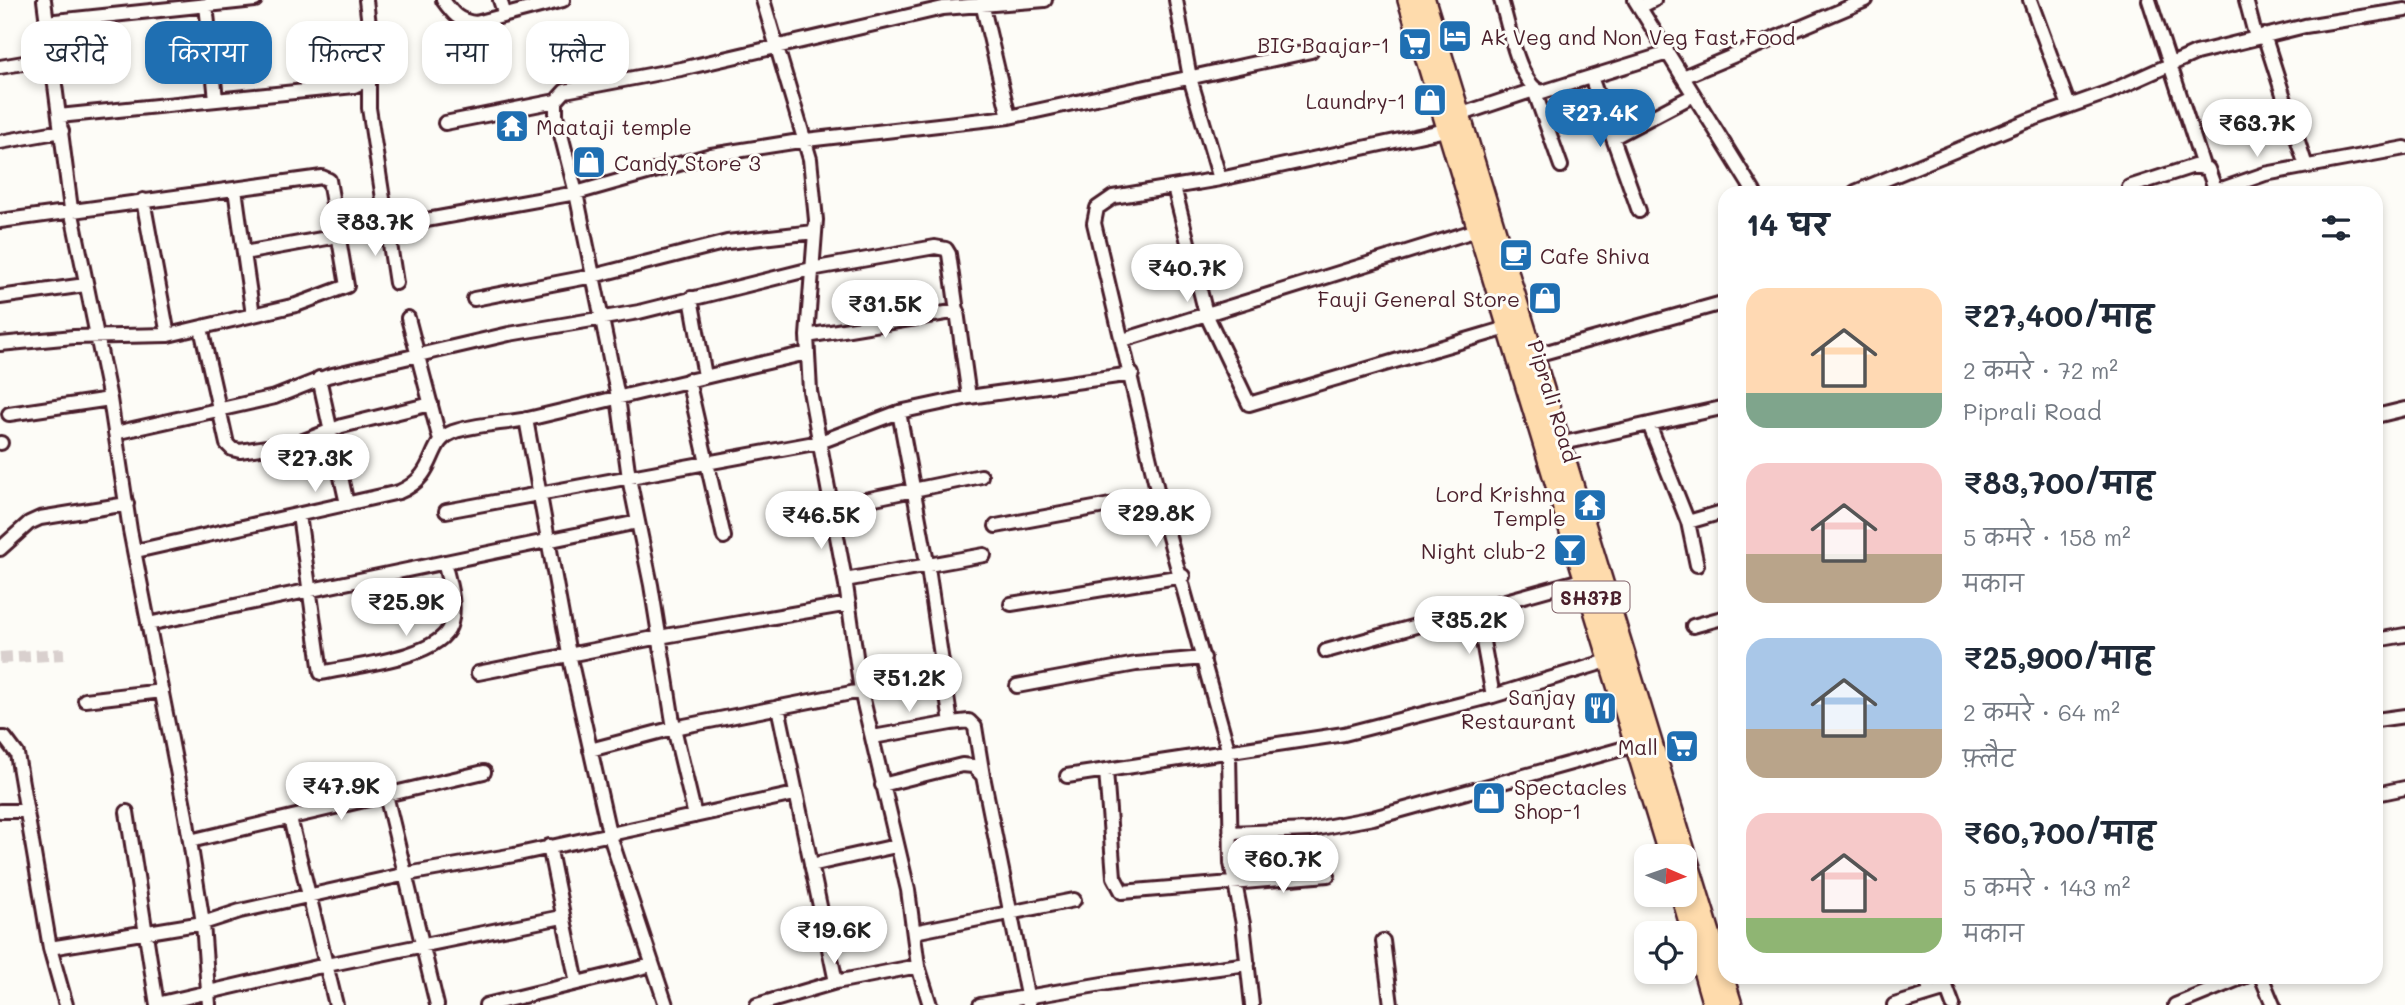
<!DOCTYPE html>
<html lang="hi">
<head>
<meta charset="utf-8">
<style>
	:root { --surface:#fff; --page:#f6f6f7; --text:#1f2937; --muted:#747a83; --accent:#1f6fb2 }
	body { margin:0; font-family:Mali,"Playpen Sans Deva",sans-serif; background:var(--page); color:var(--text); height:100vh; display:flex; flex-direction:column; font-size:26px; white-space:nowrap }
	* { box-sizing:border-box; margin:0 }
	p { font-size:23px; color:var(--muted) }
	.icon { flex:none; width:38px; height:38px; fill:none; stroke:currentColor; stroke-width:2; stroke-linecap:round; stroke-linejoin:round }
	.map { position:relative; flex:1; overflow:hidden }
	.sheet { position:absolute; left:1718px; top:186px; width:665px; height:798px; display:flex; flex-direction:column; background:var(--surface); border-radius:21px; box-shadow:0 4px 10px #0003 }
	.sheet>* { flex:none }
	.top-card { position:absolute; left:21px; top:21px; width:665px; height:63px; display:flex; gap:14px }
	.needle { width:46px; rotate:92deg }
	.controls { position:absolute; left:1634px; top:844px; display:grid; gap:14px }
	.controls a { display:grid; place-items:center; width:63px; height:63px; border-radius:14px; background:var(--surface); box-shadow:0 4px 10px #0003; font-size:35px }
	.price { position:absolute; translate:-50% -60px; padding:0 16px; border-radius:24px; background:#fff; color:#222; font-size:23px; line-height:46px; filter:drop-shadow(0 2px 4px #0008) }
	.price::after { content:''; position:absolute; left:50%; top:42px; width:21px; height:16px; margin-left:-10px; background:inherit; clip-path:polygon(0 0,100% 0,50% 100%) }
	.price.selected { background:var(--accent); color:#fff }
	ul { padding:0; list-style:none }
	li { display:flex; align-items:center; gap:21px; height:175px; padding:0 28px }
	li span { display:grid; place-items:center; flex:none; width:196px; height:140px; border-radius:21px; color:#555 }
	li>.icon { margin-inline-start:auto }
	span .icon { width:84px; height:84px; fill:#fffc; stroke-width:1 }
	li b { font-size:30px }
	h2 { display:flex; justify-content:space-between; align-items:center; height:84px; padding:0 28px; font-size:30px }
	.pill { padding:0 24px; border-radius:21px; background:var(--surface); box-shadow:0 4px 10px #0003; font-size:24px; line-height:63px }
	.pill.selected { background:var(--accent); color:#fff }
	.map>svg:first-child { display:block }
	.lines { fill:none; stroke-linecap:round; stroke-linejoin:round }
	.street-tunnel { stroke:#d9d0ce; stroke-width:12; stroke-dasharray:12 6; stroke-linecap:butt }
	.street-casing { stroke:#4a1f2b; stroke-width:18 }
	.primary-casing { stroke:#4a1f2b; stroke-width:24 }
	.street { stroke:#fdfcf7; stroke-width:12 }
	.primary { stroke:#fedbac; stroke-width:19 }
	.labels { text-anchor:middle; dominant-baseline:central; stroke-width:6; stroke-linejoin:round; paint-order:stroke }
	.shield { fill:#fdfcf7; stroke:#806168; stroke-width:2 }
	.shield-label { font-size:19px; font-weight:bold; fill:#4a1f2b }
	.poi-label { font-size:21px; fill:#4a1f2b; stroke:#fdfcf7; text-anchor:end }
	.street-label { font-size:21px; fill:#4a1f2b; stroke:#fdfcf7 }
</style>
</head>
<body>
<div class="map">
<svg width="2405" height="1005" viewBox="0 0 2405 1005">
	<rect width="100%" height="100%" fill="#fdfcf7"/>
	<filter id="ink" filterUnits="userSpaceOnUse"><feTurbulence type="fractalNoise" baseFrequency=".0143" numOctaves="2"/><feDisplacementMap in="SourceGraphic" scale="14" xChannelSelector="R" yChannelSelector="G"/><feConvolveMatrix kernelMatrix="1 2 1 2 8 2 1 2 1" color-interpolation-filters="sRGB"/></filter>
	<g filter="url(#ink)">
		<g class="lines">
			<path class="street-tunnel" d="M0 658 64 654"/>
			<g class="street-casing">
				<path id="street" d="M44 0 71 209 110 399 130 530 186 816 203 923 209 1005
					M366 0 374 65 369 79V108L396 283
					M443 0C453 14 458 21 476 23L563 0
					M500 0 505 15
					M763 0 810 159 816 220 807 336 810 391 846 585 861 691 908 890 918 966 930 1005
					M1176 0 1190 78 1220 179
					M1501 0C1508 22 1519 86 1542 92L1668 53
					M1635 0 1754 192
					M2030 0 2069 106
					M2149 0 2203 166
					M2246 0 2256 38
					M982 3 1009 117
					M206 5 216 99
					M1640 7 1654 0
					M46 22 255 0
					M2264 35 2306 166
					M0 67 52 58
					M1591 77 1639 211
					M1683 77 1866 0
					M556 101V115L576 193 618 397 629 478 651 585 674 728 695 816
					M59 116 354 86 369 79
					M445 123 556 101 565 91 681 69 943 8 1045 0
					M1614 137 1694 95
					M0 142 62 131
					M1174 187 1206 314 1249 404 1507 328
					M2129 187 2194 166 2208 169 2214 186 2222 189 2265 174 2405 148
					M235 189 244 253
					M1855 192 2027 121 2109 92 2196 53 2305 26 2405 10
					M143 200 168 335
					M0 221 322 177 329 180 347 286 296 305 168 335 74 337 0 344
					M0 297 85 285
					M691 298 705 376
					M474 299 593 276 727 242 814 232
					M253 315 244 253 576 193 711 155 806 140 1009 117 1311 51
					M408 318 440 440
					M201 328 227 444 232 449 240 451 301 442 342 426 431 404
					M807 336 958 311
					M1123 340 1477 230
					M1532 356 1726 302
					M319 378 347 504
					M688 380 724 537
					M899 412 928 568 951 723 969 721 975 727 983 776
					M9 414 110 399
					M2376 416 2405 409
					M526 419 569 654 609 833 666 1005
					M1649 424 1688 522 1726 511
					M115 433 275 397 328 376 509 334 639 312 811 269 935 247 946 249 949 254 969 397
					M0 443H1
					M1559 444 1726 407
					M831 507 981 476
					M446 511 820 442 899 412 969 397 1132 374
					M299 515 321 673C352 666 439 658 450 626 457 606 449 582 444 562
					M1688 522 1697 565
					M996 526 1159 496
					M0 549 29 523 40 518 127 504
					M136 551 399 492C439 475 426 442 453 432 478 423 507 424 532 418 623 396 715 374 807 353
					M845 580 984 555
					M1011 604 1183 576
					M1477 609 1493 696
					M148 624 638 522
					M1693 626 1726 617
					M2376 640 2405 635
					M1326 651 1585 579
					M478 673 659 637 849 604
					M1017 686 1136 664 1204 658
					M85 700 162 691
					M778 707 836 982
					M2376 720 2405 716
					M873 737 951 723
					M0 738H5L17 754 50 948 66 1005
					M590 750 674 728 861 691
					M1106 771 1114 877 1122 892 1328 875
					M1067 776 1344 734 1493 696 1611 660
					M882 785 962 765 973 766 983 776 1029 1005
					M2376 794 2405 788
					M386 795 437 1005
					M0 811H26
					M127 812 157 1005
					M290 818 336 1005
					M1230 833 1309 830 1373 818 1636 745
					M190 841 484 772
					M549 846 577 983
					M811 865 896 846
					M914 932 1074 900
					M1383 941 1391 1005
					M50 948 203 923 240 911 407 874 514 855 795 794
					M1925 976 1931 993
					M2261 976 2273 1005
					M157 1004 317 967 562 917
					M486 1005 652 965
					M757 1005 836 982 918 966
					M980 1005 1114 982 1248 964
					M1252 1005 1243 924 1231 863 1229 753 1164 519 1094 223 1097 208 1113 197 1220 179 1446 130 1459 115 1534 90 1561 166
					M1894 1005 1947 989 1953 1005
					M2175 1005 2246 976"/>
			</g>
			<g class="primary-casing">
				<path id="primary" d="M1408 0 1669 856
					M1425 0 1732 1005
					M1681 894 1713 1005"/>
			</g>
			<use href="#street" class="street"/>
			<use href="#primary" class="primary"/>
		</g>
	</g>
	<defs>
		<g id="hotel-square" transform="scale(1.75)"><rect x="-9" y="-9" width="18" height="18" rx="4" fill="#1f6fb2" stroke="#fdfcf7"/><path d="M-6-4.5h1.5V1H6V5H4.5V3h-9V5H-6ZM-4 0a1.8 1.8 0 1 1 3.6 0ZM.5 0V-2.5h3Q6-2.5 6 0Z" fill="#fff"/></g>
		<g id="supermarket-square" transform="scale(1.75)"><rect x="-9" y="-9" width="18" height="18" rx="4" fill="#1f6fb2" stroke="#fdfcf7"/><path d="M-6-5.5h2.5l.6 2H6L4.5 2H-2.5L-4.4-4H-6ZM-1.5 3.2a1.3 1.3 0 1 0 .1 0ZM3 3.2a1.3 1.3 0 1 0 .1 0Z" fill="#fff"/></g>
		<g id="shop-square" transform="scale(1.75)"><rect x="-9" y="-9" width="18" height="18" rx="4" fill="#1f6fb2" stroke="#fdfcf7"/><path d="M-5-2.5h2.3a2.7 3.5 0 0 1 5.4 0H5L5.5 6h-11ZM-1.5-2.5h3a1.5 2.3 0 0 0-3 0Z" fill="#fff"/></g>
		<g id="temple-square" transform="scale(1.75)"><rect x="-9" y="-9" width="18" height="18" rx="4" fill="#1f6fb2" stroke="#fdfcf7"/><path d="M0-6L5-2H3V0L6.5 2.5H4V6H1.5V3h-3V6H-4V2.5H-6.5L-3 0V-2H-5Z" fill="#fff"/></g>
		<g id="cafe-square" transform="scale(1.75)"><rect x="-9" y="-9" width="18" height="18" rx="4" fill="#1f6fb2" stroke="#fdfcf7"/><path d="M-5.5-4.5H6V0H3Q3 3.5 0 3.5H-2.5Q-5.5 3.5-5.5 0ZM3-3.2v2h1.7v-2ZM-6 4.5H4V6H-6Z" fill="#fff"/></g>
		<g id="bar-square" transform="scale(1.75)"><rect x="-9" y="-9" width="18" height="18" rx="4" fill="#1f6fb2" stroke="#fdfcf7"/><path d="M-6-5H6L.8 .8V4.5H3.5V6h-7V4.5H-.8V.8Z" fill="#fff"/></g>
		<g id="restaurant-square" transform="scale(1.75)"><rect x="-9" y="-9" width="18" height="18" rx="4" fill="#1f6fb2" stroke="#fdfcf7"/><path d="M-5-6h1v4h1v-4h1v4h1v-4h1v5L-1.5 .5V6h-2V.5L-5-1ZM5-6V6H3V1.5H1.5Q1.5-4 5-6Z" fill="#fff"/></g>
	</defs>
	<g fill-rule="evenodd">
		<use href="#hotel-square" x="1455" y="36"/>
		<use href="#supermarket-square" x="1415" y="44"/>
		<use href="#shop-square" x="1430" y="100"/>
		<use href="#temple-square" x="512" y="126"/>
		<use href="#shop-square" x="589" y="162"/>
		<use href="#cafe-square" x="1516" y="255"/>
		<use href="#shop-square" x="1545" y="298"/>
		<use href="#temple-square" x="1590" y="505"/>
		<use href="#bar-square" x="1570" y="550"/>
		<use href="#restaurant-square" x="1600" y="708"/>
		<use href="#supermarket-square" x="1682" y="746"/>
		<use href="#shop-square" x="1489" y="798"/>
	</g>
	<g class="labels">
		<rect class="shield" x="1552.5" y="581.5" width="77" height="31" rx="5"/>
		<g class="shield-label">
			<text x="1591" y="597">SH37B</text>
		</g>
		<g class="poi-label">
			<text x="1480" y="36" text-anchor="start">Ak Veg and Non Veg Fast Food</text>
			<text x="1390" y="44">BIG Baajar-1</text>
			<text x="1406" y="100">Laundry-1</text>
			<text x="536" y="126" text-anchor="start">Maataji temple</text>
			<text x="614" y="162" text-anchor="start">Candy Store 3</text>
			<text x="1540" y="255" text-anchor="start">Cafe Shiva</text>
			<text x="1520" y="298">Fauji General Store</text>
			<text x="1566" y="493">Lord Krishna<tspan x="1566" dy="24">Temple</tspan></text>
			<text x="1546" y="550">Night club-2</text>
			<text x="1576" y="696">Sanjay<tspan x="1576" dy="24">Restaurant</tspan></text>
			<text x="1658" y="746">Mall</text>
			<text x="1514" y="786" text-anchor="start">Spectacles<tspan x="1514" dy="24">Shop-1</tspan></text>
		</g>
		<g class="street-label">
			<text transform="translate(1554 401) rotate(73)">Piprali Road</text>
		</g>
	</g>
</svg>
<div class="controls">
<a><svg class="needle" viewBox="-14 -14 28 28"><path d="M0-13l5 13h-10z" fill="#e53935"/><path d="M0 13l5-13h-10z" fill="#747a83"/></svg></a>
<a><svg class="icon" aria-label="locate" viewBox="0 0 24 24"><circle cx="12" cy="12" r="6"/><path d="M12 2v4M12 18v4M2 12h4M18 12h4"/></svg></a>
</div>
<b class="price selected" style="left:1600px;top:149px">₹27.4K</b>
<b class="price" style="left:2257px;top:159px">₹63.7K</b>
<b class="price" style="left:375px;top:258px">₹83.7K</b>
<b class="price" style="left:1187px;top:304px">₹40.7K</b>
<b class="price" style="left:885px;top:340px">₹31.5K</b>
<b class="price" style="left:315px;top:494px">₹27.3K</b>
<b class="price" style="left:1156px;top:549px">₹29.8K</b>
<b class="price" style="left:821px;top:551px">₹46.5K</b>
<b class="price" style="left:406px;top:638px">₹25.9K</b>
<b class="price" style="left:1469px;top:656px">₹35.2K</b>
<b class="price" style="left:909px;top:714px">₹51.2K</b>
<b class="price" style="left:341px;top:822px">₹47.9K</b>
<b class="price" style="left:1283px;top:895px">₹60.7K</b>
<b class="price" style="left:834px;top:966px">₹19.6K</b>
<div class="top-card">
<a class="pill">खरीदें</a>
<a class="pill selected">किराया</a>
<a class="pill">फ़िल्टर</a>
<a class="pill">नया</a>
<a class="pill">फ़्लैट</a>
</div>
<section class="sheet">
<h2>14 घर<svg class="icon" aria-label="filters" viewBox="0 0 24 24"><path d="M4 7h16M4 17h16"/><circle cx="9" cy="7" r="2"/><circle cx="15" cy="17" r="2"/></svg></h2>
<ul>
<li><span style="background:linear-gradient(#ffd9b3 75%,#7fa58c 0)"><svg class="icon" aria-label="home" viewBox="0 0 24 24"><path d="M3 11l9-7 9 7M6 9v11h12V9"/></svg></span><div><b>₹27,400/माह</b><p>2 कमरे · 72 m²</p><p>Piprali Road</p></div></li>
<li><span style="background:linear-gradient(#f6c9c9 65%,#b9a48a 0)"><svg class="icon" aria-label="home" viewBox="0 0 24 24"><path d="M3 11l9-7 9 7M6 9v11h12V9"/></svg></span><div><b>₹83,700/माह</b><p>5 कमरे · 158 m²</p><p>मकान</p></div></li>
<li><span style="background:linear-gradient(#a9c7e8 65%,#b9a48a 0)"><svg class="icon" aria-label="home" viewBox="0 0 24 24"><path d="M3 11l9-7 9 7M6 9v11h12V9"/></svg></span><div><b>₹25,900/माह</b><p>2 कमरे · 64 m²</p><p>फ़्लैट</p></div></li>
<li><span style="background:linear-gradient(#f6c9c9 75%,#8fb573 0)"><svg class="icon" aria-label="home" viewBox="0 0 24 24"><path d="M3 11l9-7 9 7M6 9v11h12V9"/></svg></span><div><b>₹60,700/माह</b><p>5 कमरे · 143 m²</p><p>मकान</p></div></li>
</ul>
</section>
</div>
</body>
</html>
